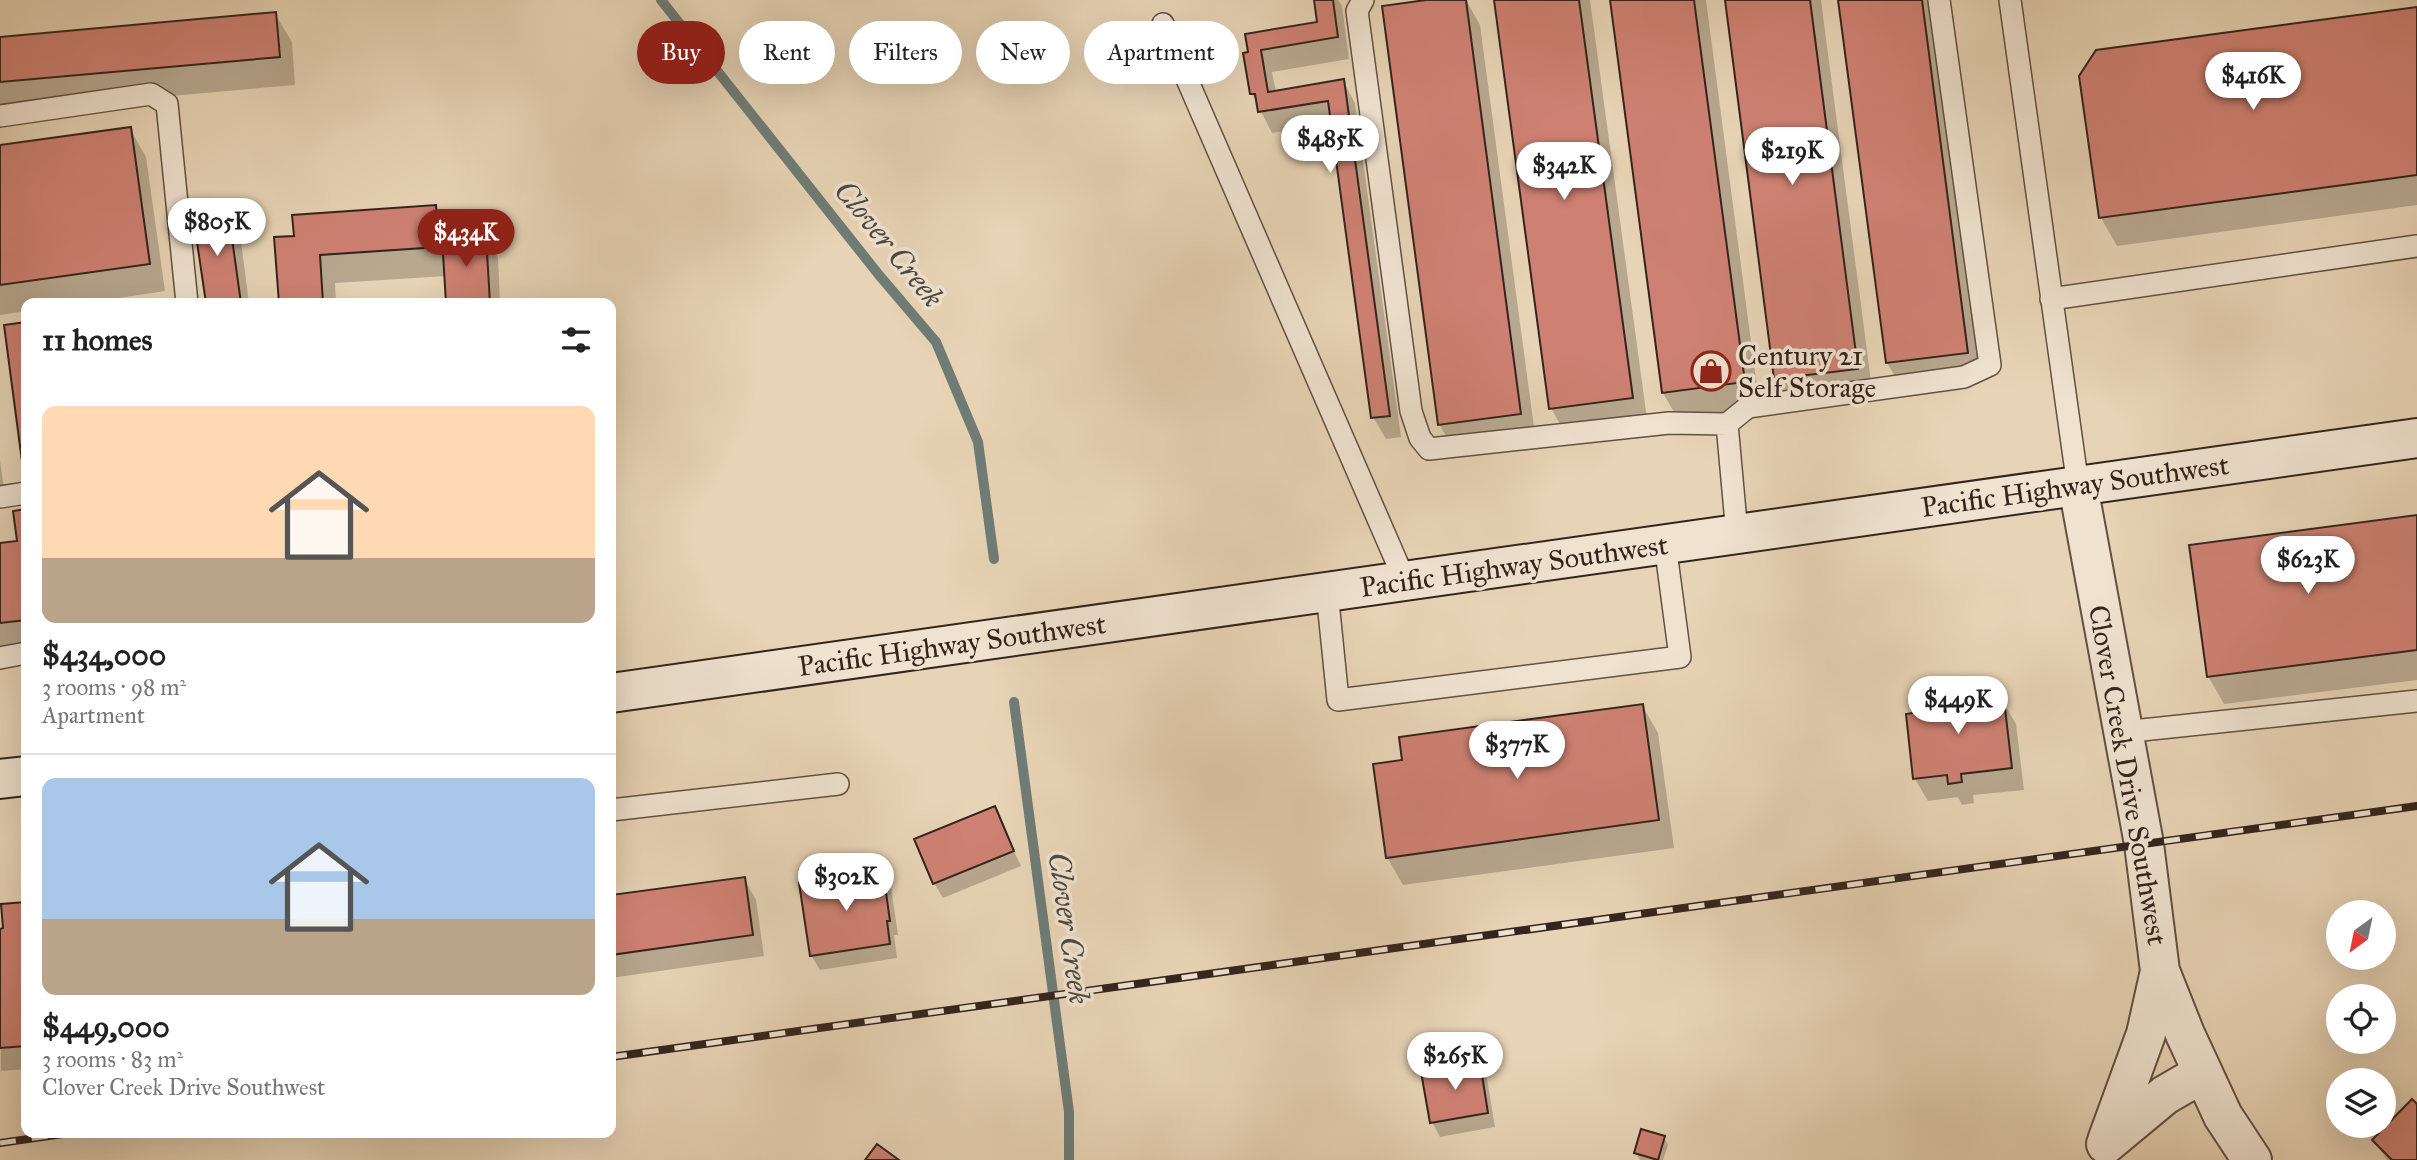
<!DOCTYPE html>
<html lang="en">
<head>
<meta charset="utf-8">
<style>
	:root { --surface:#fff; --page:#f6f6f6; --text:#222; --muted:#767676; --line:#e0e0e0; --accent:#8f2418 }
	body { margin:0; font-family:"IM FELL Great Primer",serif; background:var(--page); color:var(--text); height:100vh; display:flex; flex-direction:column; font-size:26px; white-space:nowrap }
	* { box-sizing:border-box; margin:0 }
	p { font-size:23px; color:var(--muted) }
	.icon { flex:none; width:38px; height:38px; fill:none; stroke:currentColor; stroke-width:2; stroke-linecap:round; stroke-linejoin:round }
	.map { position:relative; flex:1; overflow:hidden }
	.panel { position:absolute; left:21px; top:298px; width:595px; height:840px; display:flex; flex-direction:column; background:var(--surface); border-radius:14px; box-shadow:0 7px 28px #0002 }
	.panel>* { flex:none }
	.banner { position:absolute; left:637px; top:21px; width:665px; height:63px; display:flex; gap:14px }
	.needle { width:46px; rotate:213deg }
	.fabs { position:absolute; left:2326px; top:900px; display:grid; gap:14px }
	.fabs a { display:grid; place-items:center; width:70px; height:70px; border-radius:50%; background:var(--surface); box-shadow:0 7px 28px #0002; font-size:35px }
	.price { position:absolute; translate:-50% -60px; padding:0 16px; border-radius:24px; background:#fff; color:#222; font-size:23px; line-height:46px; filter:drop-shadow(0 2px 4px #0008) }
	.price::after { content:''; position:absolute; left:50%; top:42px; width:21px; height:16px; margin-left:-10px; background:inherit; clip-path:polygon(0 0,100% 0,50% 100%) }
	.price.selected { background:var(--accent); color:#fff }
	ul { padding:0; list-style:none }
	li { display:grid; align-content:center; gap:14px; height:371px; padding:0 21px }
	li+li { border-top:2px solid var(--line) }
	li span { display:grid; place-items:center; height:217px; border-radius:14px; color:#555 }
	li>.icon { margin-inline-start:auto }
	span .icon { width:126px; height:126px; fill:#fffc; stroke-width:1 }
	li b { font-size:30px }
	h2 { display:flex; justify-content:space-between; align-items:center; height:84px; padding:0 21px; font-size:30px }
	.pill { padding:0 24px; border-radius:32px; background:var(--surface); box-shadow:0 7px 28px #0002; font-size:24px; line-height:63px }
	.pill.selected { background:var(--accent); color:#fff }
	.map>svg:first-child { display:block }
	.shadow { fill:#0003 }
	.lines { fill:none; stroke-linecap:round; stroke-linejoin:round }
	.stream { stroke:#6f7c76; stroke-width:10 }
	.building { fill:#ce8173; stroke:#34241d; stroke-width:2 }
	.lane-casing { stroke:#615043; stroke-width:24 }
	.street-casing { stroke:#615043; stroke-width:42 }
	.secondary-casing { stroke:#34241d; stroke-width:42 }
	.lane { stroke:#efe2cf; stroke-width:21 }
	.street { stroke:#efe2cf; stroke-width:38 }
	.secondary { stroke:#efe2cf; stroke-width:38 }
	.rail-casing { stroke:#34241d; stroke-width:8 }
	.rail { stroke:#efe2cf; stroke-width:5; stroke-dasharray:16; stroke-linecap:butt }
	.labels { text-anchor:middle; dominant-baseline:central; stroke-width:7; stroke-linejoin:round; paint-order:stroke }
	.poi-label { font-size:28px; fill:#34241d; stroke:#efe2cf; text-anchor:start }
	.street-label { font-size:28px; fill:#34241d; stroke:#efe2cf }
	.water-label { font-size:30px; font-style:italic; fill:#4d4942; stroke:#efe2cf }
</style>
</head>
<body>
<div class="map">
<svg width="2417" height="1160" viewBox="0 0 2417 1160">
	<rect width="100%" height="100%" fill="#e7d3b5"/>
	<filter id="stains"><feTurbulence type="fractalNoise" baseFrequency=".00286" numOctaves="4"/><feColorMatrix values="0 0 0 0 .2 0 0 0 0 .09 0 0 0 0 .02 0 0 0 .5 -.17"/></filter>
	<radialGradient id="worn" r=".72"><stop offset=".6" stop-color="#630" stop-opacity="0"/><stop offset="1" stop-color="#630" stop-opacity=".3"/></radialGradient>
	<path class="shadow" d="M1316 0H1338L1342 6 1349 59 1272 72 1276 92 1343 81 1355 103 1401 437 1386 439 1373 417 1333 123 1272 133 1252 94 1245 54 1319 23Z
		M1440 0H1466L1480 25 1536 442 1455 452 1439 424Z
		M1496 0H1590L1648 426 1567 437 1551 408Z
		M1611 0H1706L1760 410 1679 421 1663 393Z
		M1727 0H1821L1873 397 1792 406 1776 378Z
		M1840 0H1933L1983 381 1904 391 1887 363Z
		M2417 8V205L2117 246 2101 218Z
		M275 14 292 42 295 85 0 111V38Z
		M130 129 146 157 165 291 86 303H26V311L0 315V147Z
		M435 207 452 238 485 236 498 258 500 303H448L447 276 335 283 336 303H281L296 237Z
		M227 212 240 234 249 303H207Z
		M26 324V471L6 327Z
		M0 461 6 502 0 503Z
		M26 511V650L0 653V544L19 542 15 512Z
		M2417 517V680L2224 704 2208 676Z
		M1993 693 1999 703 2003 702 2016 724 2024 790 1973 795 1974 803 1962 805 1958 797 1928 801 1915 779V714Z
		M1642 705 1658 733 1674 848 1403 885 1387 857 1404 761Z
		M994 809 1021 866 943 898 934 883Z
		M882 873 891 887 898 935H894L897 958 820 970 811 955Z
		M744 878 756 900 764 956 611 978V897Z
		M26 904V1069L1 1071 0 930H5L3 906Z
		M1479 1064 1487 1079 1495 1127 1440 1137 1432 1122Z
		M2417 1107V1160H2387L2374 1141Z
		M1664 1138 1668 1145 1663 1160H1640L1636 1153Z"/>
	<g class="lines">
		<path class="stream" d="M661 0 879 275 936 342 978 442 994 559
			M1014 702 1069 1112V1160"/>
	</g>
	<path class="building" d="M1314 0H1333L1338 37 1261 50 1268 92 1344 79 1390 416 1371 418 1328 101 1258 112 1255 94H1250L1243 53 1248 52 1245 34 1317 22Z
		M1426 0H1466L1521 414 1438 425 1382 6Z
		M1494 0H1579L1633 398 1549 409Z
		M1610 0H1694L1745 382 1662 393Z
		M1725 0H1810L1858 369 1774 379Z
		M1838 0H1922L1968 353 1886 363Z
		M2417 7V175L2099 218 2079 76 2096 50Z
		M276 12 280 57 0 82V37Z
		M131 127 150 264 0 285V145Z
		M436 205 439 247 320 255 323 303H279L274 237 294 236 292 215Z
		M228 210 241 303H206L193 215Z
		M486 235 490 303H446L442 237Z
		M26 322V468L23 469 4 325Z
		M26 509V620L0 623V543L17 541 13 511Z
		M2417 515V650L2207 677 2189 545Z
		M1994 691 1995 702 2004 700 2012 768 1961 774 1962 782 1948 784 1947 775 1913 779 1906 714 1913 713 1911 702Z
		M1643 704 1659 820 1386 858 1373 764 1402 760 1399 737Z
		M995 806 1014 851 933 884 914 839Z
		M883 871 890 921H887L890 944 810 956 799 883Z
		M745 877 753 935 611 955V895Z
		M26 902V1046L0 1048V929L3 928 1 904Z
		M1480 1062 1488 1113 1430 1123 1421 1072Z
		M2412 1099 2417 1104V1160H2392L2372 1140Z
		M1641 1129 1665 1136 1658 1160 1634 1153Z
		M877 1144 899 1160H865Z"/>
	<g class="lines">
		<g class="lane-casing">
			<path id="lane" d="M1363 0 1357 11 1411 411 1420 438 1429 449 1669 423 1727 424 1748 407 1964 377 1990 365 1939 0
				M2010 0 2078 486
				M1163 24 1405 581
				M0 116 151 94 167 104 187 303
				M2051 299 2417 246
				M1727 424 1737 534
				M0 497 26 493
				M1327 592 1338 700 1680 657 1665 544
				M0 658 26 653
				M2123 732 2417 701
				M611 810 838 784"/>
		</g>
		<g class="street-casing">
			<path id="street" d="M2078 486 2144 844 2160 971 2146 1034 2107 1141
				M2160 971 2185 1034 2223 1116 2252 1160
				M2106 1144 2165 1095 2203 1073"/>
		</g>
		<g class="secondary-casing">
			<path id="secondary" d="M611 693 2417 438
				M0 779 26 776"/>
		</g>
		<use href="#lane" class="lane"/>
		<use href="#street" class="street"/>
		<use href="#secondary" class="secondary"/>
		<g class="rail-casing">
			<path id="rail" d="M611 1057 2417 806
				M0 1143 77 1132"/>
		</g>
		<use href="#rail" class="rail"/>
	</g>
	<defs>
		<g id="shop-ring" transform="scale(2.0125)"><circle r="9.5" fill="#efe2cf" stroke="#8f2418" stroke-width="1.5"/><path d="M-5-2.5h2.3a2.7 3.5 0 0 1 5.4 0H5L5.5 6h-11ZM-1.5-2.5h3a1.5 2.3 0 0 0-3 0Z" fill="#8f2418"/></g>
	</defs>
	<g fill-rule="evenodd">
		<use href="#shop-ring" x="1711" y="371"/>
	</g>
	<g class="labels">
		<g class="poi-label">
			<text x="1738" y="355">Century 21<tspan x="1738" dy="32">Self Storage</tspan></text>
		</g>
		<g class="street-label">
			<text transform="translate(2075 486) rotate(-8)">Pacific Highway Southwest</text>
			<text transform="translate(1514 566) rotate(-8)">Pacific Highway Southwest</text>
			<text transform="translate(952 645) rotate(-8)">Pacific Highway Southwest</text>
			<text transform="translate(2128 775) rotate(80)">Clover Creek Drive Southwest</text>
		</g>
		<g class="water-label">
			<text transform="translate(889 244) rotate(51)">Clover Creek</text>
			<text transform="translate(1069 928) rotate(82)">Clover Creek</text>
		</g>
	</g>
	<rect width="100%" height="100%" filter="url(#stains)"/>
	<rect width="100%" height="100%" fill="url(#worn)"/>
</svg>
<div class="fabs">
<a><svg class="needle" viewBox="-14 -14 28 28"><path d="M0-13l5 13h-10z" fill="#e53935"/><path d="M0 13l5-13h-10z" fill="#767676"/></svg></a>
<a><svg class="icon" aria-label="locate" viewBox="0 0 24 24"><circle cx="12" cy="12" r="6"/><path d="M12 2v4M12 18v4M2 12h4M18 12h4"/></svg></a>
<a><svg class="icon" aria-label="layers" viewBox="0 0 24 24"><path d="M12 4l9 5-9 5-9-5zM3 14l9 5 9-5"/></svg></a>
</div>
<b class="price" style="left:2253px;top:112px">$416K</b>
<b class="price" style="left:1330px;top:175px">$485K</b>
<b class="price" style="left:1792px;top:187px">$219K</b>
<b class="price" style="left:1564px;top:202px">$342K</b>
<b class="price" style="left:217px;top:258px">$805K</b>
<b class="price selected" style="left:466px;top:269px">$434K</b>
<b class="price" style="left:2308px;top:596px">$623K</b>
<b class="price" style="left:1958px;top:736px">$449K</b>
<b class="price" style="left:1517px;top:781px">$377K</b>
<b class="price" style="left:846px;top:913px">$302K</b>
<b class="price" style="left:1455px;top:1092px">$265K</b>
<div class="banner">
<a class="pill selected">Buy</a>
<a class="pill">Rent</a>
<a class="pill">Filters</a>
<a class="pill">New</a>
<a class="pill">Apartment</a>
</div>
<section class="panel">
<h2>11 homes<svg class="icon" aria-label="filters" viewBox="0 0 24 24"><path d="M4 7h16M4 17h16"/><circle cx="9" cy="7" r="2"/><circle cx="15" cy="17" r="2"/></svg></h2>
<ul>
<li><span style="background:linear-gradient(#ffd9b3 70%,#b9a48a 0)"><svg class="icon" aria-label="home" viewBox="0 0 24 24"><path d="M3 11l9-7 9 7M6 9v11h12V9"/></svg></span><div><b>$434,000</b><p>3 rooms · 98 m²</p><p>Apartment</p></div></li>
<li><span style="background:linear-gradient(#a9c7e8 65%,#b9a48a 0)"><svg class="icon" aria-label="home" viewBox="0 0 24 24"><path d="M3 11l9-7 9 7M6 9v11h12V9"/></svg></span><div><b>$449,000</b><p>3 rooms · 83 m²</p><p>Clover Creek Drive Southwest</p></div></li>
</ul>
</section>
</div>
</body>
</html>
